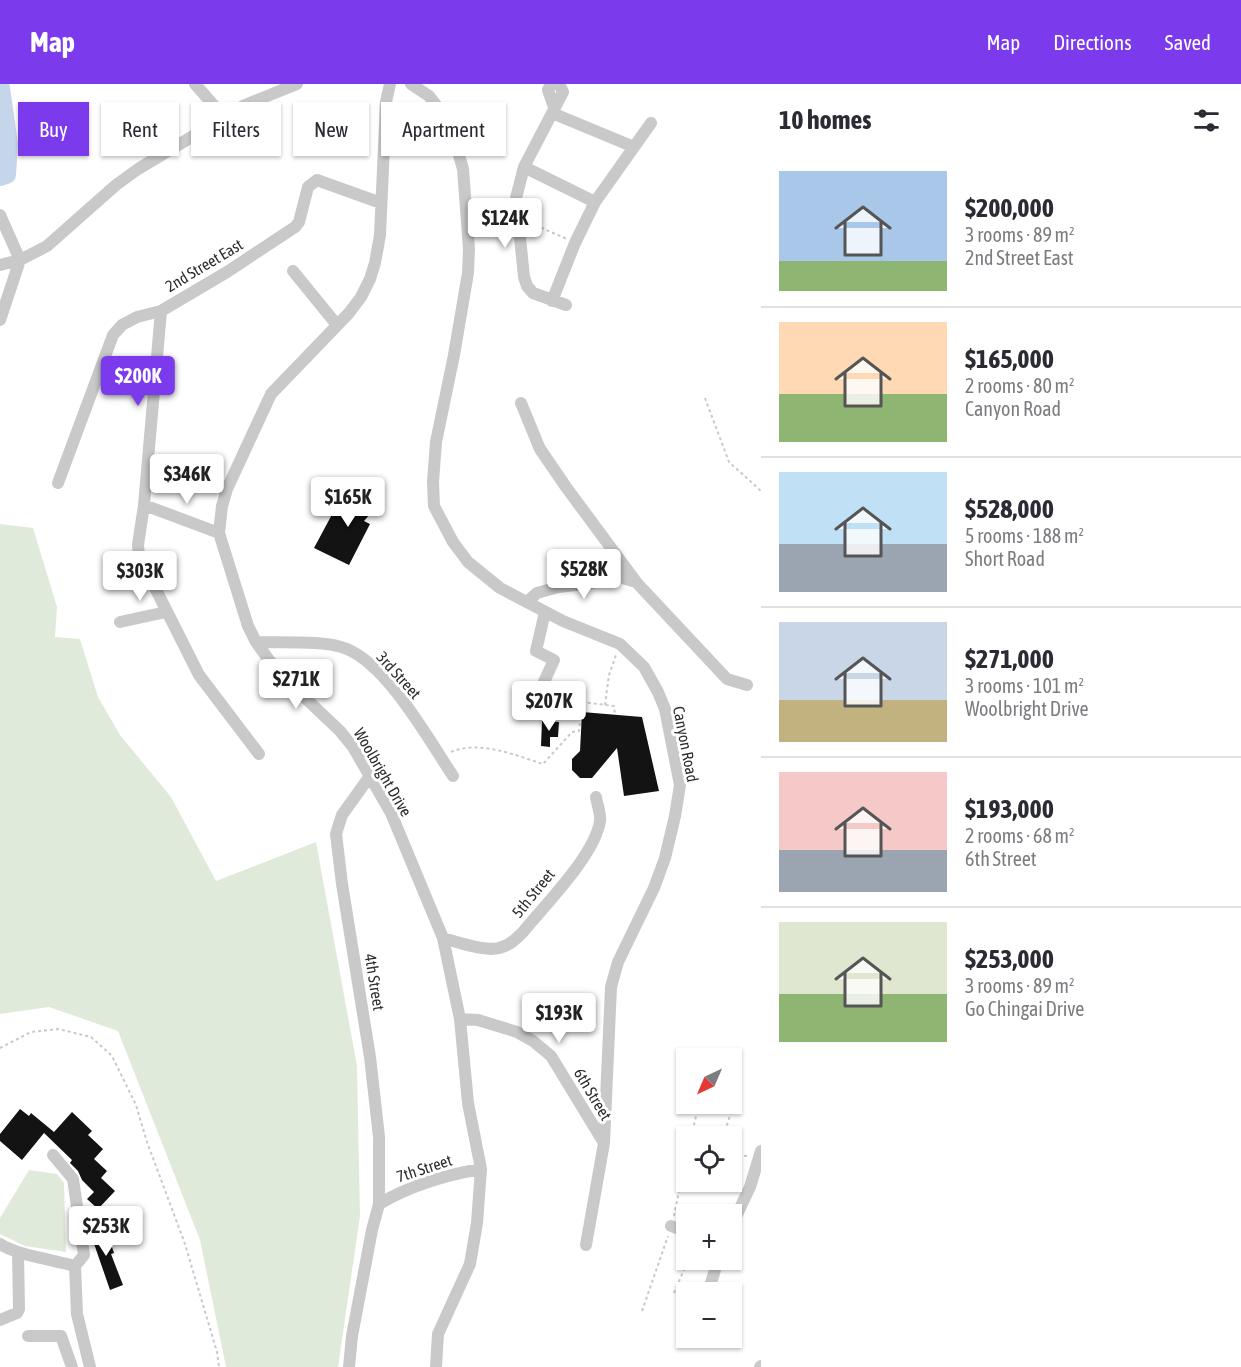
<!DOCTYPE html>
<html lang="en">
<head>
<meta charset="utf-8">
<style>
	:root { --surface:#fff; --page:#f2f2f3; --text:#2b2b33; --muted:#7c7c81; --line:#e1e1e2; --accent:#7c3aed }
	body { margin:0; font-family:"Asap Condensed",sans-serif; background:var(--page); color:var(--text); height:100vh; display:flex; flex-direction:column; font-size:22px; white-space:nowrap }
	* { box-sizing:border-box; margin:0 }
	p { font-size:20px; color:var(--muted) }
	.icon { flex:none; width:33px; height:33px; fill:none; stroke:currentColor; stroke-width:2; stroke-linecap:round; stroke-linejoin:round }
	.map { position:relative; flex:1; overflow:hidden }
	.sheet { display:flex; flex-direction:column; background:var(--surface); width:480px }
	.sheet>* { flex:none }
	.guide { position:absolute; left:18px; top:18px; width:570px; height:54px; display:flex; gap:12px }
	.needle { width:39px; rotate:224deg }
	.buttons { position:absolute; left:676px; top:964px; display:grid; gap:12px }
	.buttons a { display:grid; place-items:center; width:66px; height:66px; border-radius:0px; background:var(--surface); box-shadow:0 2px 4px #0004; font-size:30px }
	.price { position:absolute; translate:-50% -51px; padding:0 14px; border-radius:6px; background:#fff; color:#222; font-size:20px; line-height:39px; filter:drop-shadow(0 2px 3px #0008) }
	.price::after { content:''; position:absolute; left:50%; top:36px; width:18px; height:14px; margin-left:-9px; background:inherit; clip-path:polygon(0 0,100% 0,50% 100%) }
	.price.on { background:var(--accent); color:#fff }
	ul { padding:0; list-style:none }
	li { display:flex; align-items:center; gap:18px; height:150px; padding:0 18px }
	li+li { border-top:2px solid var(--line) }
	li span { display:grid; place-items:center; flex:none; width:168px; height:120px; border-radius:0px; color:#555 }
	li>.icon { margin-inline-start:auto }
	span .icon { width:72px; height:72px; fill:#fffc; stroke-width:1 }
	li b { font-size:26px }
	h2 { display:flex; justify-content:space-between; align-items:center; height:72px; padding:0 18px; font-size:26px }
	.tag { padding:0 21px; border-radius:0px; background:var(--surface); box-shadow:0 2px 4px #0004; font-size:21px; line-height:54px }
	.tag.on { background:var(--accent); color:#fff }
	header { display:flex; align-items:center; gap:36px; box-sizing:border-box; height:84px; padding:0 30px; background:var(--accent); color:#fff }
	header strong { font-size:28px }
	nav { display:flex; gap:33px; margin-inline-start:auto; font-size:21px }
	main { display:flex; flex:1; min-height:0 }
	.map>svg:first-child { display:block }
	.green { fill:#e0eada }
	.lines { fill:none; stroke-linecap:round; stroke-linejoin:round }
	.river { stroke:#c6d6ea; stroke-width:20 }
	.building { fill:#131313 }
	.path { stroke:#c9c9c9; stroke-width:2; stroke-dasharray:3 3; stroke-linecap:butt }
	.minor { stroke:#c9c9c9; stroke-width:12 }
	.labels { text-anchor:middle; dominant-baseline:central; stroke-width:6; stroke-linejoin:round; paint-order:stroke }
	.street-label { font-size:16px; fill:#2c2c2c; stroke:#fff }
</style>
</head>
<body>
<header>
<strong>Map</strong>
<nav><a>Map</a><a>Directions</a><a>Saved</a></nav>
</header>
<main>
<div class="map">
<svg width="761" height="1283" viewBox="0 0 761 1283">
	<rect width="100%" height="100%" fill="#fff"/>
	<path class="green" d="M0 440 33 444 57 523 55 553 80 555 98 613 120 651 171 713 216 797 316 758 357 982 360 1132 338 1283H226L200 1156 118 947 49 923 0 930Z
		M29 1086 57 1090 64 1099 66 1168 25 1162 0 1150V1134Z"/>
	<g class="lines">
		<path class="river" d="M0 4 8 60 6 90 0 92"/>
	</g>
	<path class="building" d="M366 405 370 406 377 413V422L364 437 370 440 349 481 314 464 336 423 350 430 354 411 357 407Z
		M582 628 642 633 659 707 624 712 617 664 592 694H580L572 686V675L580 667Z
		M542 637 559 638 558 653H550V663L541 662Z
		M20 1025 29 1032 31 1029 54 1048 72 1028 92 1047 88 1051 103 1065 94 1075 107 1087 101 1094 115 1107 98 1125 87 1115 94 1108 82 1096 78 1087 70 1079 72 1076 44 1049 22 1076 0 1057V1050Z
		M105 1143 114 1169 111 1170 123 1201 110 1206 90 1148Z"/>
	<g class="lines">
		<path class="path" d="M530 139 567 155
			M705 314 729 378 761 407
			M605 621 609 591 616 571
			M451 668C479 656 515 671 543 680L572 648 579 647 582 618 614 622 615 631
			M0 964 31 948 58 945 91 953 112 972 136 1021 147 1058 185 1160 217 1268 219 1283
			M691 1053 699 1020
			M723 1053 740 1001
			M732 1071 747 1072
			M674 1132 687 1067
			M674 1209 688 1176
			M642 1227 668 1152"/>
		<path class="minor" d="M195 0 224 33
			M390 0 386 18 380 151 375 179 370 195 361 213 349 229 271 310 227 405 222 422 219 449 248 542 256 558 269 576 303 612 340 647 353 663 391 729 443 854 460 935 468 1019 481 1085 477 1139 470 1180 438 1250 436 1283
			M411 0 429 12 443 30 452 47 463 85 469 165 468 189 454 271 436 358 433 398 434 422 453 458 468 478 500 504 563 537 620 560 644 583 658 608 665 625 680 701 675 732 665 774 654 804 618 878 611 903 604 1059 586 1161
			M551 0 548 6 554 23
			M559 0 563 8 524 83 516 114 524 193 527 202 533 209 566 221
			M552 29 634 63
			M524 83 595 118
			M0 131 20 176 0 236
			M0 181 20 176 47 162 116 101 138 85 245 21 297 0
			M293 187 337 241
			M552 217 575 159 595 118 651 39
			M161 227 144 421 138 461 139 472 199 591 259 670
			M521 319 540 365 566 403 637 499 727 595 747 601
			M58 399 113 251 122 241 137 233 161 227 227 188 295 143 299 138 308 103 317 96 381 119
			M144 421 219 449
			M527 518 537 509 558 503 585 500 619 493 636 498
			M120 538 166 528
			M256 558C281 559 325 556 347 565 388 582 429 656 453 692
			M538 611 554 576 536 567 545 528
			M443 854C457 858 486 868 499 864 509 862 516 855 523 848 545 821 595 771 600 737 601 730 597 720 596 713
			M460 935 478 936 517 948 533 957 551 972 604 1059
			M53 1071 73 1095 84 1171 75 1182
			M379 1120C411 1101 445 1091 481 1085
			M732 1141 750 1103 761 1067
			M671 1142 687 1148
			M0 1160C16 1171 54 1176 75 1182
			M75 1182 77 1230 90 1283
			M708 1209 718 1176
			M0 1236 17 1229 19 1225 18 1168
			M28 1252H61L72 1283
			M349 1283 352 1252 372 1146 379 1120V1053L370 973 342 800 336 750 342 731 370 692
			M760 1283 761 1282"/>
	</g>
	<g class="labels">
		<g class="street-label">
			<text transform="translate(204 181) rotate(-31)">2nd Street East</text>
			<text transform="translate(399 591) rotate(48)">3rd Street</text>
			<text transform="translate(686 660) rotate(79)">Canyon Road</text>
			<text transform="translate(383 688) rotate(60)">Woolbright Drive</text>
			<text transform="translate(533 809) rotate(-51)">5th Street</text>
			<text transform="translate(375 898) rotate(81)">4th Street</text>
			<text transform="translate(593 1010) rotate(59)">6th Street</text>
			<text transform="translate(424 1084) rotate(-18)">7th Street</text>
		</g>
	</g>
</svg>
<div class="buttons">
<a><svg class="needle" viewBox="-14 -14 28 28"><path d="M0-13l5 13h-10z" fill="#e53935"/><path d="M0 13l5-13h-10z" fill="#7c7c81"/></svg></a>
<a><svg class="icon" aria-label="locate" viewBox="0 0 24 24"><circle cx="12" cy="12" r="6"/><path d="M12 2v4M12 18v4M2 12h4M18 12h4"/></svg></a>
<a>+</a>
<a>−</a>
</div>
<b class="price" style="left:505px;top:165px">$124K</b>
<b class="price on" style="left:138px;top:323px">$200K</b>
<b class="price" style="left:187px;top:421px">$346K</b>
<b class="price" style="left:348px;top:444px">$165K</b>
<b class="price" style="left:584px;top:516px">$528K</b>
<b class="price" style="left:140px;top:518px">$303K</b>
<b class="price" style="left:296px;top:626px">$271K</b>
<b class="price" style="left:549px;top:648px">$207K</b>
<b class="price" style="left:559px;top:960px">$193K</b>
<b class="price" style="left:106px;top:1173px">$253K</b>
<div class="guide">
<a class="tag on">Buy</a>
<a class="tag">Rent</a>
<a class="tag">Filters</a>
<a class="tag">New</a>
<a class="tag">Apartment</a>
</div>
</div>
<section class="sheet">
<h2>10 homes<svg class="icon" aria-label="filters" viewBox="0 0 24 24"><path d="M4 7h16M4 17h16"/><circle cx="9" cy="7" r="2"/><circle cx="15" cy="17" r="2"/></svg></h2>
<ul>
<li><span style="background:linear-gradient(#a9c7e8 75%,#8fb573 0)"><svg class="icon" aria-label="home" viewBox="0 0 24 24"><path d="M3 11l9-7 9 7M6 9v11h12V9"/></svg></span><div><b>$200,000</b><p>3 rooms · 89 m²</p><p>2nd Street East</p></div></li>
<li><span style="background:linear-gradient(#ffd9b3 60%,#8fb573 0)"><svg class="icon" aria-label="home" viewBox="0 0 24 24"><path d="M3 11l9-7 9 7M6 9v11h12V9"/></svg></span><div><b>$165,000</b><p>2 rooms · 80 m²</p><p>Canyon Road</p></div></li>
<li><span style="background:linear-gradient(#bfe0f5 60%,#9aa5b1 0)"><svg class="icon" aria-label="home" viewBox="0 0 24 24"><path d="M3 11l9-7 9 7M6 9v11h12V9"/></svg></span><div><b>$528,000</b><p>5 rooms · 188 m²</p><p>Short Road</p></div></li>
<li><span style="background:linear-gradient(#c9d6e8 65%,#c2b280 0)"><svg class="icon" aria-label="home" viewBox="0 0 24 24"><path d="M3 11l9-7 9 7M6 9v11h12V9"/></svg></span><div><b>$271,000</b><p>3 rooms · 101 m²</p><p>Woolbright Drive</p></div></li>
<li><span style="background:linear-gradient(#f6c9c9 65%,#9aa5b1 0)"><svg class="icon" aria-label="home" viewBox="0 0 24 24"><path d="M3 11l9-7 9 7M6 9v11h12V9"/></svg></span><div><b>$193,000</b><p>2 rooms · 68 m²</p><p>6th Street</p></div></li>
<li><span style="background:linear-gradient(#dfe7d0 60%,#8fb573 0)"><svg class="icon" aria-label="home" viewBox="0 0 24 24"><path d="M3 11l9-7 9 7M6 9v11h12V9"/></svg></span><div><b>$253,000</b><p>3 rooms · 89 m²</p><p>Go Chingai Drive</p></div></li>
</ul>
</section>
</main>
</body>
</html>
